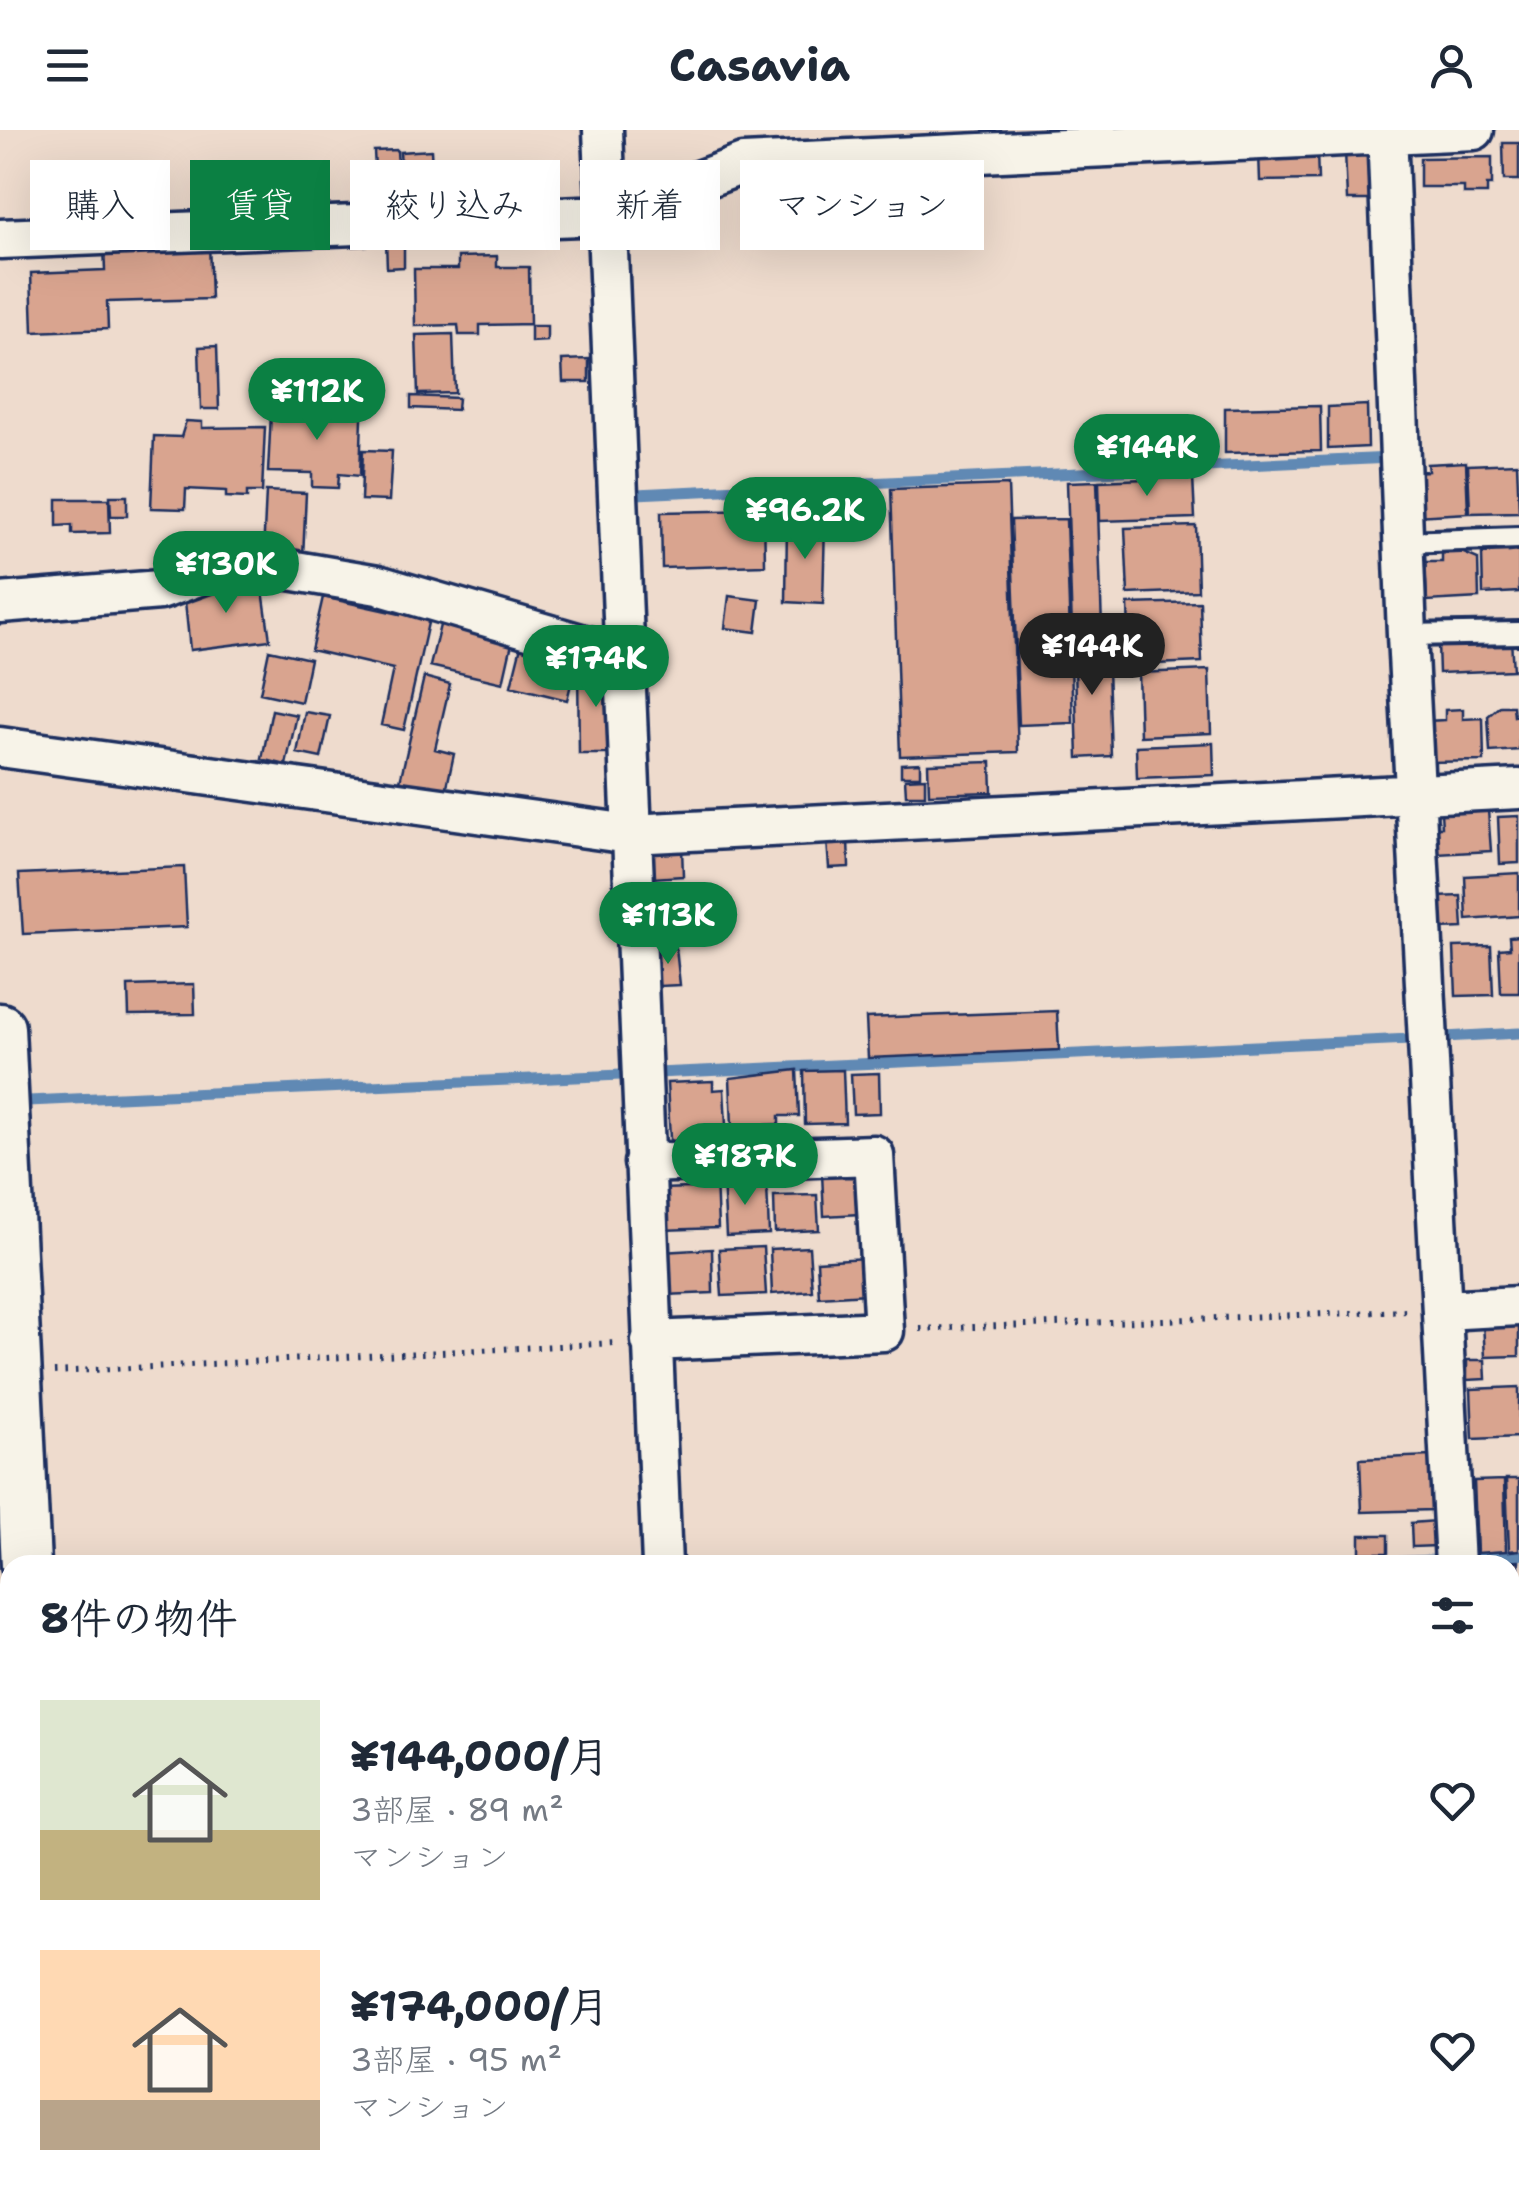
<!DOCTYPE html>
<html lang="ja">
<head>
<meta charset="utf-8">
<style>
	:root { --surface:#fff; --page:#f2f2f3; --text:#1f2937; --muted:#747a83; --accent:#0b8043 }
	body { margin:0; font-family:"Shantell Sans","Klee One",sans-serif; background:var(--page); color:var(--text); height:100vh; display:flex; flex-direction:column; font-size:38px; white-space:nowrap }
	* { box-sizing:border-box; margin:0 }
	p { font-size:32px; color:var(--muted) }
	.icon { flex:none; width:55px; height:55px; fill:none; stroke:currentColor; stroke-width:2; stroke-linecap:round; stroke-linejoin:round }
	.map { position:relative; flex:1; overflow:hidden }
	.panel { position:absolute; left:0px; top:1425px; width:1520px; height:642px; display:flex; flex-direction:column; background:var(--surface); border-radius:30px 30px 0 0; box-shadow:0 10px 40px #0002 }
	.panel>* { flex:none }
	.top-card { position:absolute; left:30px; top:30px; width:1000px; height:90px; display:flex; gap:20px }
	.price { position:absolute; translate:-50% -85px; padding:0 22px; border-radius:35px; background:var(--accent); color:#fff; font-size:32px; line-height:65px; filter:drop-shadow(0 2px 5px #0008) }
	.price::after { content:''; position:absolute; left:50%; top:60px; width:30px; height:22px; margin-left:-15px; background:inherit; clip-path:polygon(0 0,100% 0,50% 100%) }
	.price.on { background:#222; color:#fff }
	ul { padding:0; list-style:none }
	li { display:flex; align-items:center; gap:30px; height:250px; padding:0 40px }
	li span { display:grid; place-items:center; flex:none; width:280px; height:200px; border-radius:0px; color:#555 }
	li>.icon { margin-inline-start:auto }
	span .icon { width:120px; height:120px; fill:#fffc; stroke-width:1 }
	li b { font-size:42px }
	h2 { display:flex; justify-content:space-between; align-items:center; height:120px; padding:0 40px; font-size:42px }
	.pill { padding:0 35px; border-radius:0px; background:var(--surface); box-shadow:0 10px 40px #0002; font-size:35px; line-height:90px }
	.pill.on { background:var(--accent); color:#fff }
	header { display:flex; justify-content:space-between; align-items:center; height:130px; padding:0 40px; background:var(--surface); font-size:45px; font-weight:700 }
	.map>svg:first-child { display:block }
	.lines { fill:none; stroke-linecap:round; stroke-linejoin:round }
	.stream { stroke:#6189b4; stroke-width:11 }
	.building { fill:#d9a48f; stroke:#1b2f5e; stroke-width:2.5 }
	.service-casing { stroke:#1b2f5e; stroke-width:28 }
	.minor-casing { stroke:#1b2f5e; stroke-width:45 }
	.tertiary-casing { stroke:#1b2f5e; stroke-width:55 }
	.path { stroke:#1b2f5e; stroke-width:6; stroke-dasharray:2.5 8; stroke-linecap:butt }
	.service { stroke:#f7f3e8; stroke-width:20 }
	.minor { stroke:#f7f3e8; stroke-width:38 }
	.tertiary { stroke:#f7f3e8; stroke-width:48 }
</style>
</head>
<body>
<header><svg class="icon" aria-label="menu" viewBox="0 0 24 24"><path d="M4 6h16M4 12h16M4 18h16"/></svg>Casavia<svg class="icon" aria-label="person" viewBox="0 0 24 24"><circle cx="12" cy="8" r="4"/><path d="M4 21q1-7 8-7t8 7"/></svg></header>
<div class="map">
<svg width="1519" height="2066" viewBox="0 0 1519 2066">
	<rect width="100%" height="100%" fill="#eedbcd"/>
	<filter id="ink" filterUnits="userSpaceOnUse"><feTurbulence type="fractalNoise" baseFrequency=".01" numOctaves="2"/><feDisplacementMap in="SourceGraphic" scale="20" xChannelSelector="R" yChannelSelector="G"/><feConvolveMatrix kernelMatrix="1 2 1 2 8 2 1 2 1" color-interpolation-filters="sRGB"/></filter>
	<g filter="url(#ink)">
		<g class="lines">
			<path class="stream" d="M636 364 1391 328
				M1444 907 1519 903
				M656 943 1411 909
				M28 971 621 945
				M1475 1427 1519 1425
				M1314 1435 1434 1430
				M0 1495H4
				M1510 1932H1519
				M0 2001 10 2000"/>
		</g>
		<path class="building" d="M1503 13H1519V50H1504Z
			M1371 19 1372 70H1347L1345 20Z
			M397 20 399 55 376 57 374 21Z
			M431 20 434 73 404 74 400 22Z
			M1317 21 1318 50 1260 51 1259 22Z
			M1492 27V55H1487V64H1464V57H1420V28Z
			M466 43 468 73 439 75 438 44Z
			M404 109V137L387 138 386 110Z
			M209 112 211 169 107 172 108 199 33 202 31 143 105 140 104 116Z
			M497 126V137H529L530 194 480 195V205H459L458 195 415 196 414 139H458V127Z
			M531 196H547V211L531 212Z
			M453 204 455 263 418 264 416 205Z
			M217 216 219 279H201L199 217Z
			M589 229V252H563L562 230Z
			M411 266 458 268 457 280 411 278Z
			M317 272 356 274 355 286 362 287 360 346 339 344 338 358 312 357V343L268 342 271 283 317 284Z
			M1367 275 1368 317 1328 319V277Z
			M1320 276 1321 321 1225 323V278Z
			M186 291 202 292V298L265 297 262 362H247V368L226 367V361L186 359 185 379 151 378 154 306 181 307Z
			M363 320 392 321 389 371 361 370Z
			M1466 332 1468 383 1415 386 1413 342 1428 341 1427 334Z
			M1517 333 1519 382 1470 383 1468 335Z
			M1193 347 1195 388 1100 391 1099 351Z
			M1097 351 1102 498 1072 500 1067 352Z
			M1008 355 1018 622 900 626 891 359Z
			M266 361 306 363 303 427 263 425Z
			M110 366H127V386H111Z
			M57 369H109L110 403 72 404V395L57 396Z
			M764 380 765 435 662 438 661 382Z
			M1066 389 1073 593 1019 595 1011 390Z
			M787 391 825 392 823 474 786 472Z
			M1196 396 1198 461 1128 464 1125 398Z
			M1509 417V422L1519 421V462L1483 464 1482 424Z
			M1459 421 1478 429 1479 468 1427 471 1425 432H1442V422Z
			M262 453 270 510 190 520 184 462Z
			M729 466 760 470 756 502 725 498Z
			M323 467 400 484 404 468 432 475 404 600 381 595 393 539 311 520Z
			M1200 472 1202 532 1130 535 1128 474Z
			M443 483 515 500 503 553 430 536Z
			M1107 508 1111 626 1078 628 1074 509Z
			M1511 510 1513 540 1439 543 1438 513Z
			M522 512 578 526 567 570 511 556Z
			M269 520 310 529 301 572 260 563Z
			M578 537H612L613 624H579Z
			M1209 540 1211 603 1140 606 1138 543Z
			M424 547 450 554 435 619 454 624 446 661 400 651Z
			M1500 576H1513L1514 586 1519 585V620L1490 622 1488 586Z
			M1463 579V589L1483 588 1484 631 1427 632 1426 591 1445 590V580Z
			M272 580 297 585 286 635 262 629Z
			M305 582 330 586 321 628 297 623Z
			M1213 613 1214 645 1137 648 1136 616Z
			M991 632 992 662 929 664 928 634Z
			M920 633V646H901V634Z
			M925 648V665H906L905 649Z
			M1488 680 1491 721 1437 724 1436 697H1442L1441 683Z
			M1519 686V733L1500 734 1498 687Z
			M848 709 849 737 829 738 827 710Z
			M682 717 683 746 653 748 651 718Z
			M184 737 187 797 23 804 19 744Z
			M1519 743V786L1467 790 1465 746Z
			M1461 766 1463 798 1439 799 1437 767Z
			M1519 806V863H1501L1499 819 1510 818 1509 807Z
			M1491 816 1493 865 1456 866 1454 817Z
			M676 818 680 855 659 856 657 819Z
			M194 854 195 884 129 885 128 856Z
			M1057 881 1059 920 868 928 866 888Z
			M797 940 799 986H779V994L732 997 730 948Z
			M843 940 845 993 805 994 804 941Z
			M879 943 880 983 853 984 851 944Z
			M713 951V960L724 959 727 1014 678 1016 670 1009 667 953Z
			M858 1042 860 1084 824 1086 822 1043Z
			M744 1047 751 1055 767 1054 769 1104 726 1106 723 1048Z
			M716 1048 718 1098 662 1100 660 1059 690 1058 689 1049Z
			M817 1065 819 1100 775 1102 774 1066Z
			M763 1117 766 1164 722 1166 719 1119Z
			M809 1117 812 1161 772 1164 770 1119Z
			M712 1119 713 1163 664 1165 662 1122Z
			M865 1128 867 1164 819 1167 817 1131Z
			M1519 1192V1226L1485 1227 1483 1193Z
			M1467 1230H1485L1486 1249 1467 1250Z
			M1519 1257V1307L1473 1309 1471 1259Z
			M1431 1326 1433 1380 1362 1382 1360 1329Z
			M1506 1349H1519V1420L1509 1421Z
			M1504 1350 1506 1421 1477 1423 1474 1351Z
			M1436 1391 1437 1416 1412 1417 1411 1393Z
			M1360 1405H1388V1423H1360Z
			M1519 1431V1475L1510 1476V1435L1480 1433Z
			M0 1645H8L9 1682H0Z
			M863 2058H1152V2066H864Z"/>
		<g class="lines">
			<g class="service-casing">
				<path id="service" d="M1404 412 1518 408
					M1407 505 1519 503"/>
			</g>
			<g class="minor-casing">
				<path id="minor" d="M603 0 662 1435
					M1387 0 1407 505 1455 1435
					M0 109 607 85 743 34 1474 0
					M0 473 160 460 232 434 266 436 378 455 622 526
					M0 617 630 704 1519 659
					M644 1033 874 1025 884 1201 651 1211
					M1442 1180 1519 1176
					M1510 1687H1519
					M0 1756H10
					M1485 2058V2066"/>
			</g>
			<g class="tertiary-casing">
				<path id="tertiary" d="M0 898 26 1435
					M54 2058V2066"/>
			</g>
			<path class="path" d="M920 1199 1407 1181
				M54 1242 616 1213"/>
			<use href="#service" class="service"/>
			<use href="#minor" class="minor"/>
			<use href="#tertiary" class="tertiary"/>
		</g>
	</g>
</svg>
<b class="price" style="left:317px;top:313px">¥112K</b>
<b class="price" style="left:1147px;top:369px">¥144K</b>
<b class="price" style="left:805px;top:432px">¥96.2K</b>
<b class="price" style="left:226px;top:486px">¥130K</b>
<b class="price on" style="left:1092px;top:568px">¥144K</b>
<b class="price" style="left:596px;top:580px">¥174K</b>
<b class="price" style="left:668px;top:837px">¥113K</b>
<b class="price" style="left:745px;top:1078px">¥187K</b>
<div class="top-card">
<a class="pill">購入</a>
<a class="pill on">賃貸</a>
<a class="pill">絞り込み</a>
<a class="pill">新着</a>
<a class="pill">マンション</a>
</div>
<section class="panel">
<h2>8件の物件<svg class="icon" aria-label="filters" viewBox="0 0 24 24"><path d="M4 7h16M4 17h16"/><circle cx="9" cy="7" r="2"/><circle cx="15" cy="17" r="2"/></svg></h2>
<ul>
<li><span style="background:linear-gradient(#dfe7d0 65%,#c2b280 0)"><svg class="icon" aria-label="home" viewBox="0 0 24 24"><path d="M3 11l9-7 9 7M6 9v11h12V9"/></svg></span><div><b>¥144,000/月</b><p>3部屋 · 89 m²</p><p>マンション</p></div><svg class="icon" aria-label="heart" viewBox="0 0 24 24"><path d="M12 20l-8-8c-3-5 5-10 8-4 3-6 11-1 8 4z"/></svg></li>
<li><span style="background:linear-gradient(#ffd9b3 75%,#b9a48a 0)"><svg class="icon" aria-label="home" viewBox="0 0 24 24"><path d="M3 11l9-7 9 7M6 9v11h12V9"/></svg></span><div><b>¥174,000/月</b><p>3部屋 · 95 m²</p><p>マンション</p></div><svg class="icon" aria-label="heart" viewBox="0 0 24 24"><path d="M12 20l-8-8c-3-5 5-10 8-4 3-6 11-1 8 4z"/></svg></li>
</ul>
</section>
</div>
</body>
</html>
